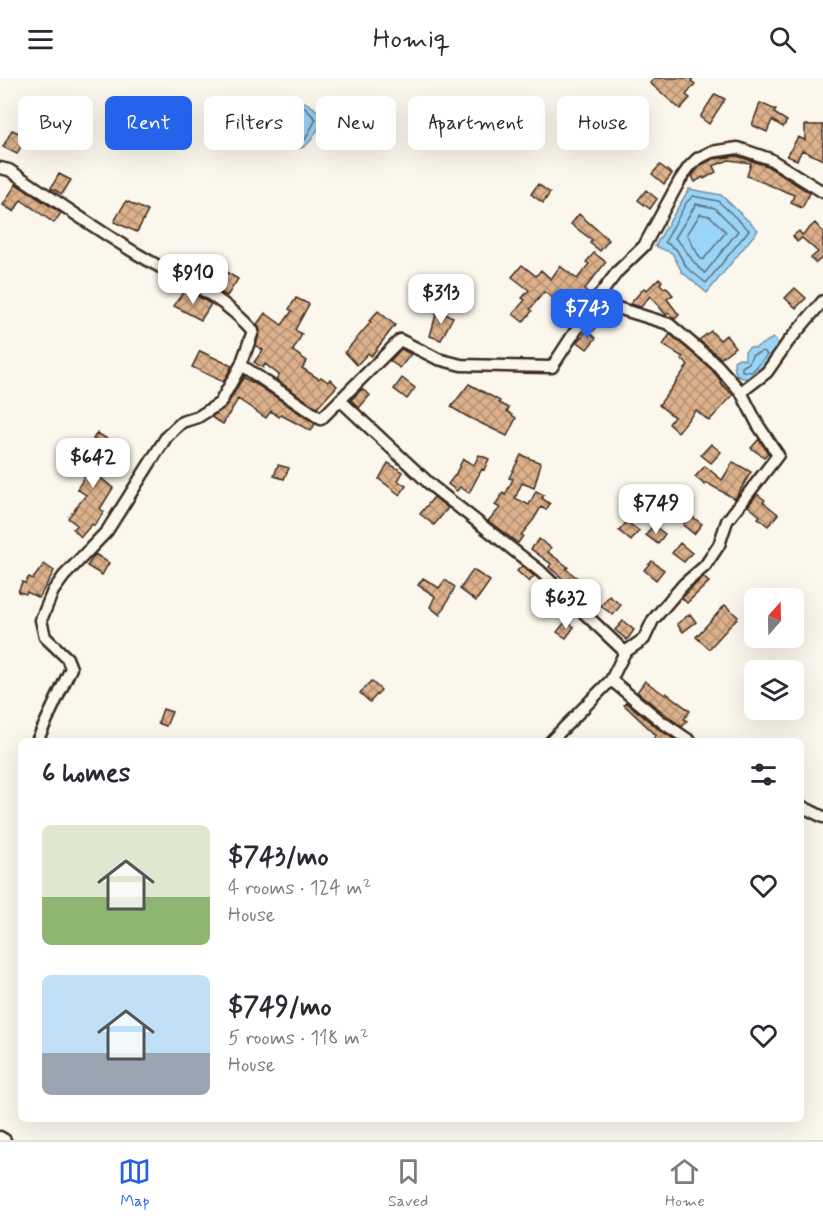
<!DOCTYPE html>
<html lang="en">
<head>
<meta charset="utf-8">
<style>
	:root { --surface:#fff; --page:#f7f7f7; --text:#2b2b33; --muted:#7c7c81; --line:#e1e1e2; --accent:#2563eb }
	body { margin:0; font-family:Mynerve,sans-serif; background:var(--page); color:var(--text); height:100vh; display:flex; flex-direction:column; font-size:22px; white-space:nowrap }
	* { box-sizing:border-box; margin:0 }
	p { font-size:20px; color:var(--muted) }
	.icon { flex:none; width:33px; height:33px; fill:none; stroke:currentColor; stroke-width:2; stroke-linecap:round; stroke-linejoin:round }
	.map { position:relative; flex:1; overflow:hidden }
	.sheet { position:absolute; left:18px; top:660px; width:786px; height:384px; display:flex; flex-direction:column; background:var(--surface); border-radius:9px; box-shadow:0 6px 24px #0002 }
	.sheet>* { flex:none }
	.hud { position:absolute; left:18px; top:18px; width:788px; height:54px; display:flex; gap:12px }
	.needle { width:39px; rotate:20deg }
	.fabs { position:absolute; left:744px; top:510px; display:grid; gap:12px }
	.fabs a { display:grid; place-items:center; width:60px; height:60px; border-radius:9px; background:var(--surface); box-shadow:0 6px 24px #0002; font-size:30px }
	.price { position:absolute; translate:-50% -51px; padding:0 14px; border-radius:12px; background:#fff; color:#222; font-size:20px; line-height:39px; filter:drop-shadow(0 2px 3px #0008) }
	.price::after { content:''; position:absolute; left:50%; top:36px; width:18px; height:14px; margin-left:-9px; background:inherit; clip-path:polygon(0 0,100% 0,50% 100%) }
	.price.on { background:var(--accent); color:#fff }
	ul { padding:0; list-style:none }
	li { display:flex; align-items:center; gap:18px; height:150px; padding:0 24px }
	li span { display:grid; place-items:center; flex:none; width:168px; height:120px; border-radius:9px; color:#555 }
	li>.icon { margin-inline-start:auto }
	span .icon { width:72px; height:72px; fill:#fffc; stroke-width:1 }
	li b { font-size:26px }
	h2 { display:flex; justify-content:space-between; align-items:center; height:72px; padding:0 24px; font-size:26px }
	.chip { padding:0 21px; border-radius:9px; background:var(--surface); box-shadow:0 6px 24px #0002; font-size:21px; line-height:54px }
	.chip.on { background:var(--accent); color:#fff }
	header { display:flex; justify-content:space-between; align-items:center; height:78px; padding:0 24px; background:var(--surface); font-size:27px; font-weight:600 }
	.dock { display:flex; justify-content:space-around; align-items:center; height:84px; border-top:2px solid var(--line); background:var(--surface); font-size:16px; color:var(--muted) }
	.dock a { display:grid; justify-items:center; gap:3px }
	.dock .on { color:var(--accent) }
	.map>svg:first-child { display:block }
	.water { fill:#99d5f9; stroke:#7391a1; stroke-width:1.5 }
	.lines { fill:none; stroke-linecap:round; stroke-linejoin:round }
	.shore { stroke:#616e76; stroke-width:1.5 }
	.building { fill:url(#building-cross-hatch); stroke:#3b2a1e; stroke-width:1.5 }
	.minor-casing { stroke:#3b2a1e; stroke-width:15 }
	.minor { stroke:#fbf7ec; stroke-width:10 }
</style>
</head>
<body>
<header><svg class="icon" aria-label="menu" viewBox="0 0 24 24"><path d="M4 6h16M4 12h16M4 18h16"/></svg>Homiq<svg class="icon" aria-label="search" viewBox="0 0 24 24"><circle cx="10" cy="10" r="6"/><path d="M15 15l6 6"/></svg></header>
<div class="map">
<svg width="823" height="1062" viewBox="0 0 823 1062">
	<defs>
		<pattern id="building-cross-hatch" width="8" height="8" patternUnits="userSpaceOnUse" patternTransform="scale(1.5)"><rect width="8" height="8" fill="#dcb18c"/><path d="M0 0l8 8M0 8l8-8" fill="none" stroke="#b49072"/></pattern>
	</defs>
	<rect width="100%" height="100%" fill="#fbf7ec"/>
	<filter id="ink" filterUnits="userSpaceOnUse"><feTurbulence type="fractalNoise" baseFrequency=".0167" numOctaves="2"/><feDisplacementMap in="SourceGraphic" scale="12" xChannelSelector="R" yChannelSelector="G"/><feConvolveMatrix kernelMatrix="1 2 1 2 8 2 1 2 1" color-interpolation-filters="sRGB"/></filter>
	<g filter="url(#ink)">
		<path class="water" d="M299 22C309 25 318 32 323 42 310 65 302 84 278 57L282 40 292 23Z
			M689 111 721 117 758 152 707 215 682 194 672 175 655 168Z
			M773 260 782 269 753 302 739 299 735 293 734 283 739 280 745 282V273L750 269 755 270Z"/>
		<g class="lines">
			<path class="shore" d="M296 28 305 30 316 41 305 62 299 64 289 60 285 54 292 33Z
				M693 118 718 123 749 152 706 205 687 190 676 171 665 164 686 125Z
				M696 126 715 130 738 153 705 195C691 186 687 170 675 160Z
				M700 136 710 138 726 154 703 182 700 180 687 157Z
				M764 273 767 277 752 294 742 293V289L749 285 752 277Z"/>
		</g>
		<path class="building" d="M655 0H693L691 3 695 6 686 17 690 20 680 31 650 5Z
			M715 16 725 21 709 46 700 39Z
			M760 25 776 32 774 35 787 43 783 49 772 42 767 54 752 47Z
			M805 47H823V82L802 72 797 82 787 78 798 59 805 62Z
			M12 52 26 58 17 76 3 69Z
			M737 78 767 88 810 115 802 130 791 125 794 117 747 98 751 85 729 82 713 88 716 94 704 101 703 99 695 104 692 98 701 87 713 81Z
			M660 87 672 96 664 106 652 96Z
			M59 96 71 102 62 116 51 110Z
			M16 106 61 135 54 145 21 122 14 134 3 127Z
			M538 106 550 115 543 125 531 116Z
			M646 112 657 121 650 131 638 122Z
			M126 123 148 133 137 154 114 144Z
			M579 136 609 162 600 173 590 165 592 162 571 146Z
			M815 145 823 154V179L816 185 811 180 818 174 802 160 797 164 793 158 799 153 802 157Z
			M594 175 606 184 584 212 590 217 582 230 561 213 554 221 544 214 530 231 532 233 523 244 513 236 525 222 522 220 529 212 512 199 522 187 536 198 541 192 551 201 560 188 577 201 589 186 586 184Z
			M226 194 238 201 227 218 215 211Z
			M659 200 662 203 660 206 664 210 666 209 673 217 667 221 679 237 675 241 668 235 666 237 650 218 641 229 630 226 644 210 647 212Z
			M795 210 806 220 796 230 785 220Z
			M185 211 211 226 201 242 174 228Z
			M296 220 309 226 295 252 302 256 293 273 307 283 302 290 319 301 321 299 328 304 330 301 337 308 317 330 280 304 276 301 279 297 265 286 263 290 254 284 263 272 256 268 260 252 257 246 265 235 282 247 292 233 289 231Z
			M378 233 395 247 371 278 368 275 357 287 345 274 371 244 369 243Z
			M437 233 453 239 441 262 430 258Z
			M596 236 603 241 593 253 587 248Z
			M587 252 596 260 587 271 578 264Z
			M711 253 720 262 726 257 735 269 721 280 699 262Z
			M670 256 712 292 721 303 720 304 733 317 709 343 696 332 678 354 669 346 674 339 659 327 688 287 682 281 683 279 663 267Z
			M401 271 411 276 400 290 390 283Z
			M200 273 232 288 223 304 192 289Z
			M244 298V300L259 308 315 346 311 353 281 337 279 339 271 333 266 340 238 321 223 346 211 339 226 329Z
			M402 300 415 310 407 321 394 311Z
			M469 306 500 323 499 325 509 330 507 333 516 340 507 358 468 339 451 329Z
			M362 311 370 317 359 330 351 322Z
			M97 355 109 362 107 365 116 371 108 384 111 386 101 400 113 410 100 431 104 434 94 448 92 446 81 459 73 451 77 447 68 440 86 417 77 411 86 397 81 393 104 367 93 361Z
			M759 361 768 375 764 379 751 370Z
			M711 366 721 374 711 385 701 377Z
			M479 377 489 381 484 392 482 391 469 415 460 409 457 413 448 406 455 397 463 381 474 387Z
			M521 377 541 385 534 410 522 405 515 420 529 427 536 413 544 417 542 420 550 426 546 432 541 429 534 441 521 457 523 458 518 465 488 443 500 430 495 427 503 415 505 417 513 401 509 400Z
			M733 384 751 394 735 421 707 405 705 407 695 399 705 388 722 402Z
			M388 385 403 394 398 403 406 408 400 417 379 401Z
			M278 387 289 390 284 401 274 398Z
			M757 416 765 422 763 424 778 436 768 448 758 440 760 438 748 428Z
			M434 419 448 430 434 447 420 436Z
			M690 437 702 446 694 456 683 447Z
			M627 444 639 453 631 463 619 453Z
			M653 447 665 456 658 466 646 457Z
			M539 461 551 470 548 474 568 489 566 491 581 503 573 513 562 503 563 501 549 489 551 486 531 471Z
			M680 465 692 475 684 484 672 475Z
			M95 476 109 485 102 497 87 488Z
			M652 483 664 492 656 502 644 492Z
			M44 486 54 493 39 520 27 514 26 516 18 514 22 504 25 505 29 499 33 501Z
			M522 488 534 498 529 504 517 493Z
			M473 492 490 503 476 523 460 511Z
			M703 499 709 504 687 525 682 520Z
			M423 500 439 510 445 502 455 509 440 537 430 529 435 518 418 507Z
			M609 518 621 527 613 537 601 528Z
			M725 527 738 539 709 571 696 559Z
			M690 536 696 544 683 554 677 546Z
			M566 543 574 549 566 560 557 554Z
			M623 543 634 552 627 562 615 552Z
			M371 603 381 612 370 624 360 615Z
			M645 603 665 617 666 615 690 633 684 641 687 643 682 649 637 614Z
			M626 624 657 650 677 663H658L654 660 656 657 624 627Z
			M163 631 172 634 166 648 158 645Z"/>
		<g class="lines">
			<g class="minor-casing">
				<path id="minor" d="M0 90 9 92C53 120 95 151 139 177 182 203 219 214 253 253L241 287 321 341 400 262 438 281 461 287 552 289 595 223
					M823 114 770 81 738 70 711 74 697 81 689 89 680 102 644 168 618 193 595 223 669 246 717 287 741 314 767 294 788 264 823 223
					M341 323 433 409 540 493 625 574
					M611 602 662 644 690 663
					M37 663 71 590 67 580 45 559 41 542 53 513 64 498 107 453 167 358 182 344 198 339 220 325 241 287
					M551 663 611 602 625 574 644 561 653 542 684 506 705 488 719 467 727 443 778 377 758 347 741 314
					M801 728 823 739
					M0 1059 5 1062"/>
			</g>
			<use href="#minor" class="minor"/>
		</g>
	</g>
</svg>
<div class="fabs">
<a><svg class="needle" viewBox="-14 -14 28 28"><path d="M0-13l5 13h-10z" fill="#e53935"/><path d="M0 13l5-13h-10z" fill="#7c7c81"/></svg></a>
<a><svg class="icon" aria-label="layers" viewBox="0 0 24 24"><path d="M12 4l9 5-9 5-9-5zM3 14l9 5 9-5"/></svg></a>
</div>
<b class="price" style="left:193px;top:227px">$910</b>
<b class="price" style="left:441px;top:247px">$313</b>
<b class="price on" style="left:587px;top:262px">$743</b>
<b class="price" style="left:93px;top:411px">$642</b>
<b class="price" style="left:656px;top:457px">$749</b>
<b class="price" style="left:566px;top:552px">$632</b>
<div class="hud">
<a class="chip">Buy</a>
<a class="chip on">Rent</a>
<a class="chip">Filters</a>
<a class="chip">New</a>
<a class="chip">Apartment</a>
<a class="chip">House</a>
</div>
<section class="sheet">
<h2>6 homes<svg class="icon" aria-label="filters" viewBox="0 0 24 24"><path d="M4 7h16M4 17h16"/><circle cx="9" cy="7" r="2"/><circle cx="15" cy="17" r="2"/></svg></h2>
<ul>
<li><span style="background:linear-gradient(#dfe7d0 60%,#8fb573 0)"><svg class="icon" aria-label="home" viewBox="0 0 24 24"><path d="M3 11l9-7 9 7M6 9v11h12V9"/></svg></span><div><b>$743/mo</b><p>4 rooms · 124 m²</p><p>House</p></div><svg class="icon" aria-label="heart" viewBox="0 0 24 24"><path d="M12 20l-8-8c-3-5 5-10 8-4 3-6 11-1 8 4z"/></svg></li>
<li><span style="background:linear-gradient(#bfe0f5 65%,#9aa5b1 0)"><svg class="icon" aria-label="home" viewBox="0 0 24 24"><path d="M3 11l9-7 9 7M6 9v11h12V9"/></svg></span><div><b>$749/mo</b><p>5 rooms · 118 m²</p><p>House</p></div><svg class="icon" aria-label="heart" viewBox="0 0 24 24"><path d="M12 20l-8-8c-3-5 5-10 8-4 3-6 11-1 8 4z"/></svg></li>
</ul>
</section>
</div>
<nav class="dock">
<a class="on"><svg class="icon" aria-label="map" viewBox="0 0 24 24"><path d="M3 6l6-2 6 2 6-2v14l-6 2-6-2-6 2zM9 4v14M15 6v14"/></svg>Map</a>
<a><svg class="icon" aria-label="saved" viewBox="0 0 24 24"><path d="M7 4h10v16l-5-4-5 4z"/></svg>Saved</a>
<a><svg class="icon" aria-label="home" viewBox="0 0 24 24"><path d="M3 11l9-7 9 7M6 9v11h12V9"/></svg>Home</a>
</nav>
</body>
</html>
